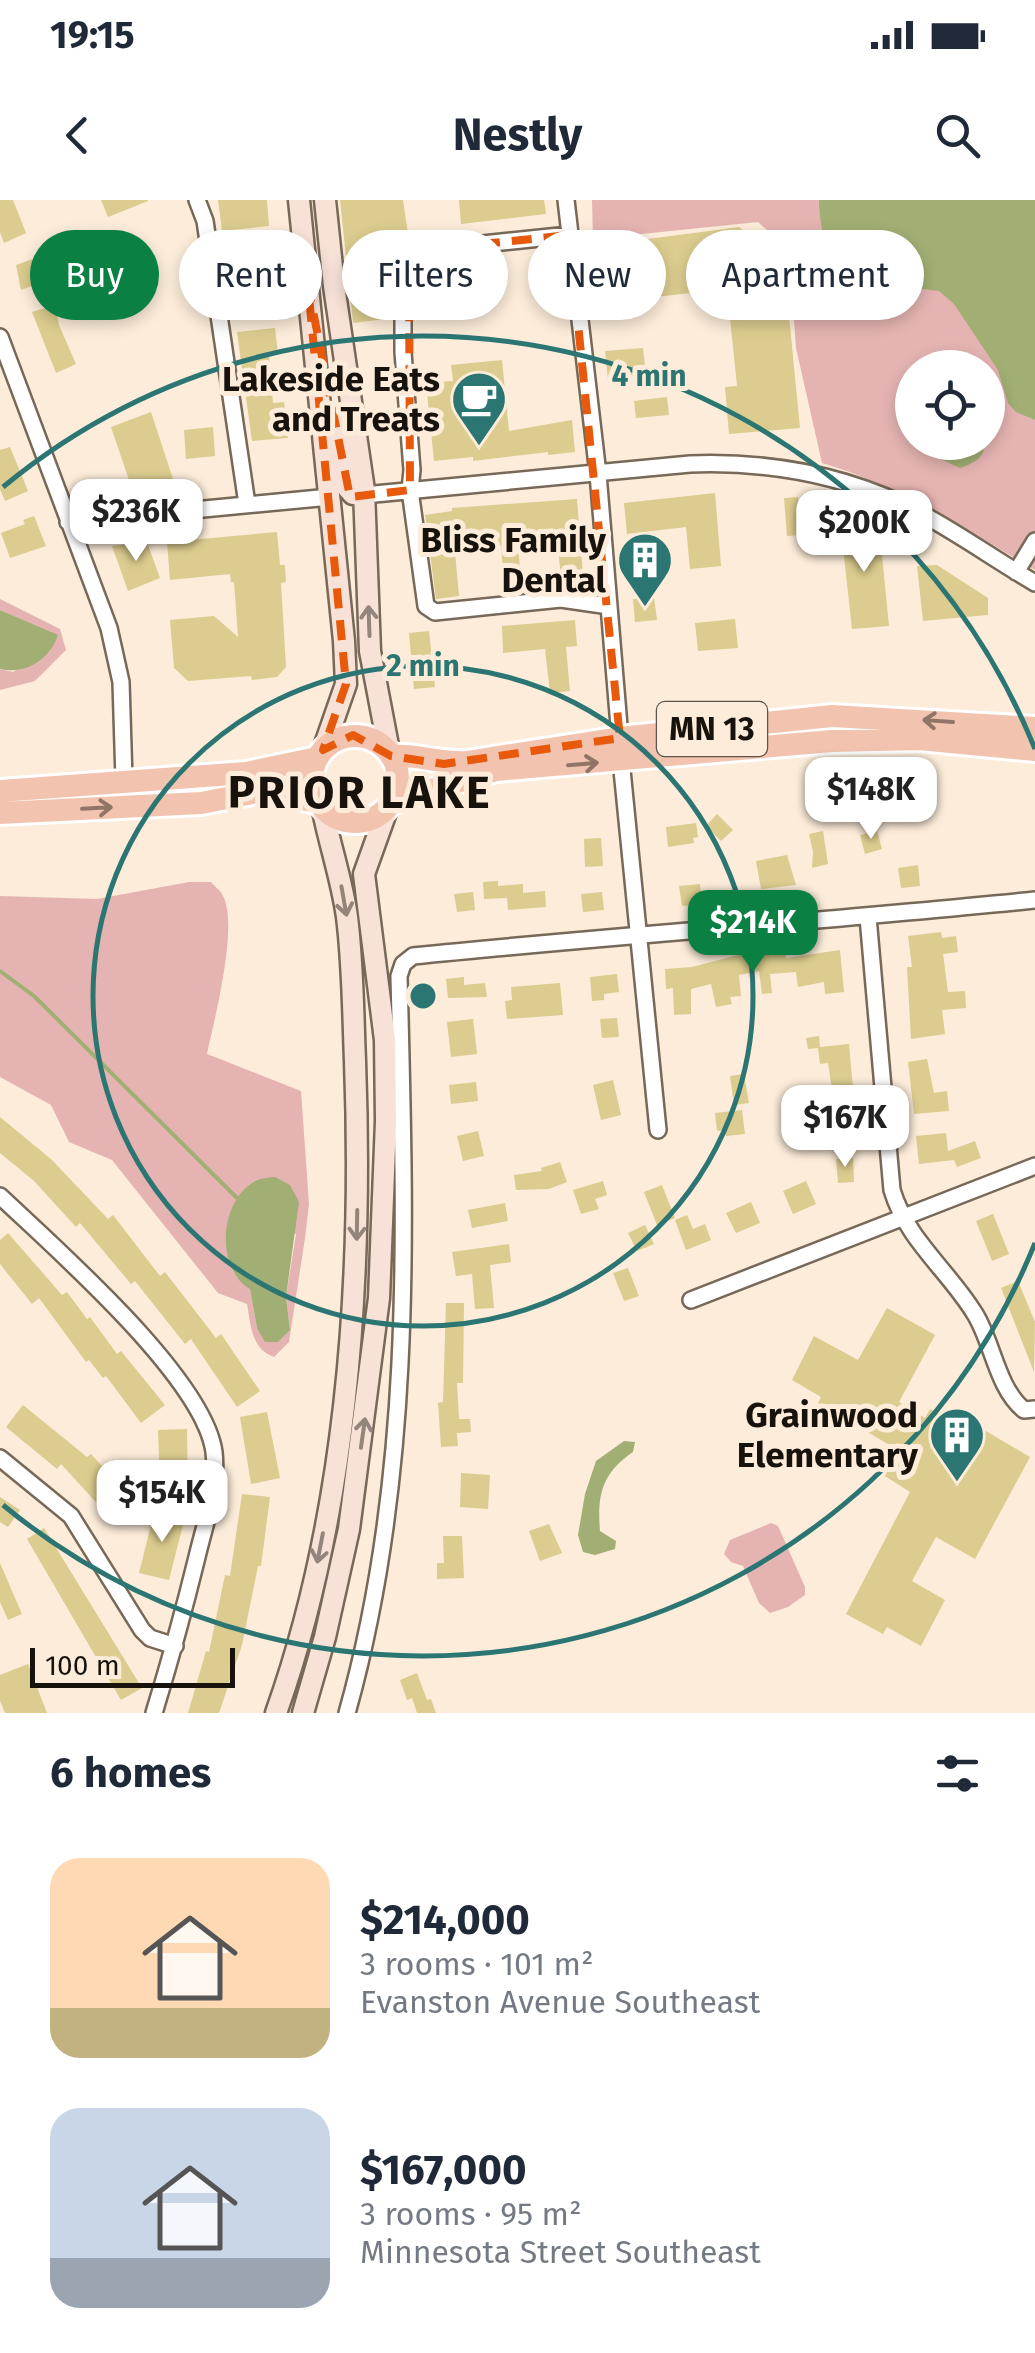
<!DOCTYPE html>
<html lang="en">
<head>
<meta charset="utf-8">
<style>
	:root { --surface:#fff; --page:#f2f2f3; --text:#1f2937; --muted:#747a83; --accent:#0b8043 }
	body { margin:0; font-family:"Fira Sans",sans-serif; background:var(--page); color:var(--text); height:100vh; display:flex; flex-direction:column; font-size:38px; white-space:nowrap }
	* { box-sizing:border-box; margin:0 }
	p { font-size:32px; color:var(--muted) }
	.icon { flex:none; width:55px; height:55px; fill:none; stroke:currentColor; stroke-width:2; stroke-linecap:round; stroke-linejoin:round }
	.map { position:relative; height:1513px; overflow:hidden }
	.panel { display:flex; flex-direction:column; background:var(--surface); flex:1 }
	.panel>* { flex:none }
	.banner { position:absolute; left:30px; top:30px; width:975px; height:90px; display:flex; gap:20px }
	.controls { position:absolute; left:895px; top:150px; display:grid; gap:20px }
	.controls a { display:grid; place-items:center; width:110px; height:110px; border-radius:50%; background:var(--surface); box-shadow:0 5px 15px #0003; font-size:50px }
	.scale { position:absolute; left:30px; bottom:25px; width:205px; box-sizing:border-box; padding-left:10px; border:5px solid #18120c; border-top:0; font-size:28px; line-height:35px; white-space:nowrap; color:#18120c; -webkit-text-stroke:8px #fcecd9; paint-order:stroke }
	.price { position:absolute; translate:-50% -85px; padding:0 22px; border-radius:20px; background:#fff; color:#222; font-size:32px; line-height:65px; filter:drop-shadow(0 2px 5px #0008) }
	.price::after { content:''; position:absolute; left:50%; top:60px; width:30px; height:22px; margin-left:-15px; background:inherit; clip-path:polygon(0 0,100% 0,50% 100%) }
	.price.on { background:var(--accent); color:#fff }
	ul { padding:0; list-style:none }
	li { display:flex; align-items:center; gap:30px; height:250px; padding:0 50px }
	li span { display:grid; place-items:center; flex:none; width:280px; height:200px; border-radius:30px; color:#555 }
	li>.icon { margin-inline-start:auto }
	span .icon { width:120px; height:120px; fill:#fffc; stroke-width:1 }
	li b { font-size:42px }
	h2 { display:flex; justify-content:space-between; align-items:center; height:120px; padding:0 50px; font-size:42px }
	.pill { padding:0 35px; border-radius:45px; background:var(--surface); box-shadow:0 5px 15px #0003; font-size:35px; line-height:90px }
	.pill.on { background:var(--accent); color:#fff }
	.status { display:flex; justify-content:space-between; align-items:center; height:70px; padding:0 50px; background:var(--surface); direction:ltr }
	.status svg { height:28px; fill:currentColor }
	header { display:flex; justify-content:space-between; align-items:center; height:130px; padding:0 50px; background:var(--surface); font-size:45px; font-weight:700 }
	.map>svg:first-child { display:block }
	.green { fill:#e5b4b2; fill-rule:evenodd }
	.water { fill:#a1af74 }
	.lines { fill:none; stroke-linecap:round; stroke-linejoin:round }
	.stream { stroke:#a1af74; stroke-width:4 }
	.building { fill:#dccc8f }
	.minor-casing { stroke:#776858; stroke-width:20 }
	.secondary-casing { stroke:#776858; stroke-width:25 }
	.primary-casing { stroke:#fff; stroke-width:28 }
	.minor { stroke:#fff; stroke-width:15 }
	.secondary { stroke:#f8e2d7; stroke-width:20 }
	.primary { stroke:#f2c4af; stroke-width:22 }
	.oneway { stroke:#93847c }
	.oneway2 { stroke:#907466 }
	.marked { fill:none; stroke:#e8590c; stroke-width:8; stroke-dasharray:20 12; stroke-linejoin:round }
	.ring { fill:none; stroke:#2b7573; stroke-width:5 }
	.labels { text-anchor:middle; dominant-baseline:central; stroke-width:10; stroke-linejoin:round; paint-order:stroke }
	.shield { fill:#fcecd9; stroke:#5c534a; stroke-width:2.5 }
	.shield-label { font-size:32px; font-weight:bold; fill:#18120c }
	.poi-label { font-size:35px; font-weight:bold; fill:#18120c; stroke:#fcecd9; text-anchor:end }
	.district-label { font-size:45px; font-weight:bold; letter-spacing:2.5px; fill:#18120c; stroke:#fcecd9 }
	.centre { fill:#2b7573; stroke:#fcecd9; stroke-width:5 }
	.ring-label { font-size:30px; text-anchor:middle; font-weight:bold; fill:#2b7573; stroke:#fcecd9; stroke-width:10; stroke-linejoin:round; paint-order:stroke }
</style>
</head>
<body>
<div class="status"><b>19:15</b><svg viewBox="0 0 49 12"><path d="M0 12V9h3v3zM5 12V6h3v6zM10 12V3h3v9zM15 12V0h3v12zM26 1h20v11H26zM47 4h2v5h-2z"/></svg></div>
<header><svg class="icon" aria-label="back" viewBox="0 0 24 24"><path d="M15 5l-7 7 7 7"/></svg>Nestly<svg class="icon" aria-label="search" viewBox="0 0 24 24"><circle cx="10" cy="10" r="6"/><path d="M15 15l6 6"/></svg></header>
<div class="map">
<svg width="1035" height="1513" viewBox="0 0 1035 1513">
	<rect width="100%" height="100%" fill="#fcecd9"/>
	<path class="green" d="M592 0H1035V370C967 330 898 285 822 263L796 148 789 50 758 22 593 39ZM912 168H988V242H912Z
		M0 399 60 429 66 450 35 481 0 490V469L13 472 58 436 0 410Z
		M189 682H211C214 686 219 689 222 694 240 723 214 820 207 854L301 891 309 1004 305 1038 289 1142 274 1157C251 1149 251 1125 247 1104L218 1093 112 960 69 942 51 905 0 877V696L97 699ZM232 1008 296 1034 286 1097 290 1130 257 1128 250 1088C221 1073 225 1036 232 1008Z
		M771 1323 778 1326 805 1387V1395L788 1407 770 1413 759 1403 743 1366 731 1362 724 1354 730 1340Z"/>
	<path class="water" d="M819 0H1035V220L1016 212 1008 203 998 170 954 104 939 91 906 87 874 68 862 73 855 83C828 81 819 23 819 0Z
		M914 243H984C986 258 972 264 960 268L919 249Z
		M0 410 58 435C50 459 26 475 0 469Z
		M275 977 290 985 299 1002 286 1097 290 1130 278 1142H265L257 1128 250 1089C216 1070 219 1004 252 983 259 978 267 978 275 977Z
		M624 1241 635 1242 633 1252C602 1273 597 1295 600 1331L616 1341 615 1349 595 1355 583 1352 578 1335 585 1294 596 1261Z"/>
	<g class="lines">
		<path class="stream" d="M0 771 34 796 238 999"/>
	</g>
	<path class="building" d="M0 0H13L26 33 4 43 0 32Z
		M101 0H148V1L108 17Z
		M218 0H267L269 26 222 31Z
		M340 0H403L410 47 398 48 399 61 387 63 388 73 382 74 386 119 353 123Z
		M459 0H544L546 14 461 24Z
		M739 27 784 65 800 228 729 234 725 187 737 186 728 99 719 90 645 98 646 109 602 113 595 46Z
		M264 51 268 105 244 107 240 52Z
		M41 56 50 79 21 90 16 65Z
		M55 105 59 125 76 164 56 173 32 112Z
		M275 128 278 154 269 155 273 203 284 202 288 238 252 241 237 132Z
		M643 148 646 176 608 180 605 151Z
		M502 160 509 231 572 220 575 252 548 255V252L473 261V257L434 261 426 183 453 181 451 165Z
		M667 197 669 215 636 218 634 201Z
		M151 212 175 285 132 289 111 227Z
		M213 227 215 256 186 259 184 230Z
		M10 247 28 291 5 301 0 289V250Z
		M715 293 721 366 690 369 686 327 627 334 624 303Z
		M798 297 802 335 787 336 784 298Z
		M577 299 584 387 562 388 558 347H550L549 341 518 344 522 392 505 393 501 346 492 347 491 338 477 339 454 341 459 396 436 399 425 315 452 311V308Z
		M839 312 880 335 889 426 852 429Z
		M34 316 46 346 10 358 1 333 25 324 23 320Z
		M277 332 280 365H285L286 382 281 383 286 467 277 477 252 480 251 476 188 481 174 468 170 420 214 416 238 437 234 382H231L230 374 170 380 167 342Z
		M147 342 160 378 128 391 112 346Z
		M937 365 988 398V415L923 421 917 366Z
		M654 397 657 420 635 422 633 399Z
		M735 419 738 448 698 451 695 423Z
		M575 420 577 446 566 447 570 491 550 493 545 449 503 453 502 426Z
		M429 431 435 487 414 489 409 433Z
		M717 614 733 630 721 641 706 626Z
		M696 623 698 637 693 638 694 643 668 647 666 627Z
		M823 631 828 664 812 668 813 652 809 634Z
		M877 631 882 649 865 654 860 635Z
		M601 638 603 666 585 667 584 639Z
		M787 655 796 685 761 689 756 661Z
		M918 665 920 686 901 688 898 668Z
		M498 681V686L523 684V693L545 691 546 707 508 710 507 698 484 699 483 682Z
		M700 684 702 704 682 706 679 686Z
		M473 692 475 710 457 712 454 694Z
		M602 692 604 710 583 712 581 694Z
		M941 732 942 738 956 736 958 752 943 754 948 792 965 791 966 808 942 810 945 834 911 839 907 767H912L908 736Z
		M785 748 786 758 840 750 844 792 825 794 824 782 798 787 796 772 770 774 772 793 762 794 759 771 739 775 741 796 730 797 732 804 716 807 711 784 691 789V814L674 815 673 788 666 789 665 769 692 767 757 750Z
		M617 774 619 792 604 794V800L592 801 590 777Z
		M464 777V785L485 783 487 797 448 798 446 779Z
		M560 783 563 815 507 819 505 801 512 800 511 787Z
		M617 818 619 837 602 838 600 819Z
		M473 819 477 854 451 857 447 822Z
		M819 836 820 847 849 844 854 899 804 908 802 894 832 890 828 863 820 864 818 848 808 849 806 838Z
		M927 859 934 893 947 891 949 911 914 914 908 862Z
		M744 874 749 903 734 905 730 876Z
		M613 880 621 915 601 920 593 885Z
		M476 882 478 901 451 904 449 885Z
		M742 910 745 934 726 936 725 930 717 931 715 913Z
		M0 917 52 960 108 1019 113 1015 160 1076 165 1072 216 1138 221 1134 260 1191 237 1207 191 1139 185 1144 135 1081 131 1084 80 1023 76 1027 34 981 0 953Z
		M478 931 484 956 463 961 457 936Z
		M946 933 948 951 975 941 981 958 957 967 954 960 919 964 916 936Z
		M853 958 854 982 838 983 836 959Z
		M560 962 567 982 549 989 516 990 514 975 542 971 541 968Z
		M603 981 607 995 595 999 599 1009 581 1014 573 990Z
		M806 981 816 1004 793 1014 783 991Z
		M662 985 675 1018 657 1025 644 992Z
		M751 1002 760 1023 736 1033 726 1013Z
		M505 1003 508 1021 472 1028 468 1010Z
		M993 1014 1009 1054 992 1061 976 1021Z
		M687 1015 693 1029 705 1024 711 1040 686 1050 675 1020Z
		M645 1025 654 1044 637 1051 628 1033Z
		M8 1033 62 1095 67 1092 87 1119 90 1117 117 1154 121 1151 165 1205 141 1223 106 1176 103 1178 89 1160 86 1162 39 1098 32 1104 0 1064V1040Z
		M509 1044 511 1062 490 1065 494 1108 475 1109 472 1074 456 1076 452 1052Z
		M628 1068 639 1096 624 1101 613 1073Z
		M1018 1081 1035 1122 1034 1172 1001 1088Z
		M446 1103H464L463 1183H457L459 1219H470L471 1232 457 1233 458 1246 441 1247 438 1203 443 1202Z
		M887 1108 935 1135 899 1202 925 1218 930 1209 959 1225 961 1221 979 1227 1030 1257 975 1359 936 1337 912 1381 945 1400 921 1446 887 1427 883 1434 846 1414 910 1292 885 1276 898 1250 818 1203 821 1197 792 1180 814 1136 858 1160Z
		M23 1205 87 1257 91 1254 129 1296 112 1298 137 1305 116 1324 61 1264 57 1269 6 1227Z
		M267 1212 280 1278 251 1284 240 1217Z
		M187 1229 188 1295 159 1296 162 1282 160 1284 158 1230Z
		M461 1273 490 1275 488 1309 460 1307Z
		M242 1294 270 1297 261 1366H258L242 1445 219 1513H188L206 1451 209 1452 225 1375 230 1376Z
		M0 1297 20 1310 8 1327 0 1322Z
		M155 1309 185 1317 169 1380 139 1373Z
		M549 1324 562 1353 540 1361 529 1331Z
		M44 1328 142 1488 121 1500 27 1339Z
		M443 1336H462L464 1378 437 1379V1363H444Z
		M0 1363 22 1414 8 1420 0 1402Z
		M28 1464 47 1513H5L0 1501V1475Z
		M417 1473 427 1500 431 1499 436 1513H417L412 1498 407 1500 400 1480Z"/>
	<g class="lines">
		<g class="minor-casing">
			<path id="minor" d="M197 0 205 21 247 304
				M566 0 598 274 620 538
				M569 35 435 49 409 76 403 95V152L412 270 410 290 426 406 435 412 561 399 609 406
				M0 137 109 428 121 482 124 580
				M364 295 690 264C772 261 849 275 922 314 961 335 997 361 1035 383
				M68 322 330 297
				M1016 372 1035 341
				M621 560 658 930
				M868 717 892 990C907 1040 948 1070 975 1114 993 1143 997 1188 1024 1210L1035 1209
				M0 996C56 1049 204 1178 214 1252 218 1288 205 1323 197 1357 184 1410 170 1461 154 1513
				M691 1100 1035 966
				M0 1258 71 1316 142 1430 150 1438 175 1446
				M347 1513C415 1272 405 1023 399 776L403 764 413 756C620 735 828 721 1035 700"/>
		</g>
		<g class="secondary-casing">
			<path id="secondary" d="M299 0 344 441 346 484 323 550
				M325 0 334 86 364 290 370 451 389 551
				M335 221 347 287 353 294 364 295
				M276 1513C348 1311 363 1074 355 861 353 813 353 764 347 717 342 680 329 643 322 606
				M303 1513 325 1437 349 1329 379 1098 386 921 385 840 364 674 388 607"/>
		</g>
		<g class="primary-casing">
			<path id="primary" d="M312 579a43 43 0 1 1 86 0a43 43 0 1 1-86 0Z
				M391 556C418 554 441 564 467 562L620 538 832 516 1035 528
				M0 591 246 573 317 558
				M390 603 496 570 832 541 919 539 1035 550
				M0 613 201 603 258 592 319 602"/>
		</g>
		<use href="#minor" class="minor"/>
		<use href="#secondary" class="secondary"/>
		<use href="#primary" class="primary"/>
	</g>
	<defs><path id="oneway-shaft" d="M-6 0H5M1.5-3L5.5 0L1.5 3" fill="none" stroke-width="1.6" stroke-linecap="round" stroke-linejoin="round" transform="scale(2.5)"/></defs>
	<g class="oneway">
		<use href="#oneway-shaft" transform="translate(369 421) rotate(-92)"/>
		<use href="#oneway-shaft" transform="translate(344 701) rotate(80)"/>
		<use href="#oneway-shaft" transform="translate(357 1025) rotate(91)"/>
		<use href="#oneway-shaft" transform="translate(363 1233) rotate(-82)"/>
		<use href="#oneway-shaft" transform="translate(320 1348) rotate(101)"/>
	</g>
	<g class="oneway2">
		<use href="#oneway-shaft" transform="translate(938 521) rotate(-176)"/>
		<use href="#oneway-shaft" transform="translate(583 564) rotate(-5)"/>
		<use href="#oneway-shaft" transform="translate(97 608) rotate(-3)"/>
	</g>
	<path class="marked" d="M569 35 620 538 444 564 391 556 353 535 323 550 346 484 308 86 350 297 410 290 409 76 435 49Z"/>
	<g class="ring">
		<circle cx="423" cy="796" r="330"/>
		<path d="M1035 1043A660 660 0 0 1 3 1305M3 287A660 660 0 0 1 1035 549"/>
	</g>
	<defs>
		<g id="cafe-pin" transform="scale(2.875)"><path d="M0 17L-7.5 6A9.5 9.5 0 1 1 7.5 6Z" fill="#2b7573" stroke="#fcecd9"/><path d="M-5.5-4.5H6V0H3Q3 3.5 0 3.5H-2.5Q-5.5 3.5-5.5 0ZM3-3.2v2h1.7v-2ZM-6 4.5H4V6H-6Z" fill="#fff"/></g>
		<g id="building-pin" transform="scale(2.875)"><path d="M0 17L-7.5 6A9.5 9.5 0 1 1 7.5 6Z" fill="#2b7573" stroke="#fcecd9"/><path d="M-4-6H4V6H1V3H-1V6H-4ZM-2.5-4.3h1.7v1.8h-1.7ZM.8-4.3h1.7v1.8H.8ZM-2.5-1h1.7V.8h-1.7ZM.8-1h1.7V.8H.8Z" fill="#fff"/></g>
	</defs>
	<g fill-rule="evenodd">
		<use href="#cafe-pin" x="479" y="199"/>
		<use href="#building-pin" x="645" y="360"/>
		<use href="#building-pin" x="957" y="1235"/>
	</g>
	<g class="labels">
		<rect class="shield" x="657" y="502" width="110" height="54" rx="8"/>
		<g class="shield-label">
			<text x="712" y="529">MN 13</text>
		</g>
		<g class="poi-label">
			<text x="440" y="179">Lakeside Eats<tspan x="440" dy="40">and Treats</tspan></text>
			<text x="606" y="340">Bliss Family<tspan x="606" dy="40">Dental</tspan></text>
			<text x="918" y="1215">Grainwood<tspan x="918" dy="40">Elementary</tspan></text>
		</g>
		<g class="district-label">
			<text x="360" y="593">PRIOR LAKE</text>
		</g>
	</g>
	<circle cx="423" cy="796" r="15" class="centre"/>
	<g class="ring-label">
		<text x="649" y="186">4 min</text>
		<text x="423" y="476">2 min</text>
	</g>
</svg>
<div class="controls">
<a><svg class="icon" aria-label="locate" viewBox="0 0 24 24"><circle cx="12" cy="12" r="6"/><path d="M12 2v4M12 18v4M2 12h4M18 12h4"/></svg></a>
</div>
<div class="scale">100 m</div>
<b class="price" style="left:136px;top:364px">$236K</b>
<b class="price" style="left:864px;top:375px">$200K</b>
<b class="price" style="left:871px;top:642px">$148K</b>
<b class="price on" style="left:753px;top:775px">$214K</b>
<b class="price" style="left:845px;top:970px">$167K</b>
<b class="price" style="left:162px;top:1345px">$154K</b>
<div class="banner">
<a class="pill on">Buy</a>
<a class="pill">Rent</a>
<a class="pill">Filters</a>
<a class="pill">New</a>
<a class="pill">Apartment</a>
</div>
</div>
<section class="panel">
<h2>6 homes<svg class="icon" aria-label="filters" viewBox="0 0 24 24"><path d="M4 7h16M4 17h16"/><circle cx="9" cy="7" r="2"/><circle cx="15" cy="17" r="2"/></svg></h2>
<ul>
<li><span style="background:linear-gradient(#ffd9b3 75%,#c2b280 0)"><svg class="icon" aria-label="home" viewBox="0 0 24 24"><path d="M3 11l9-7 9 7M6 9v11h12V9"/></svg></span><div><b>$214,000</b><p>3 rooms · 101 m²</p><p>Evanston Avenue Southeast</p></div></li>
<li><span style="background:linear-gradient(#c9d6e8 75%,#9aa5b1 0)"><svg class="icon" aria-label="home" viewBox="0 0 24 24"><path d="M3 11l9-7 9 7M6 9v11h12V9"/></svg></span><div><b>$167,000</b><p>3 rooms · 95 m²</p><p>Minnesota Street Southeast</p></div></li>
</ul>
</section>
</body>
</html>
